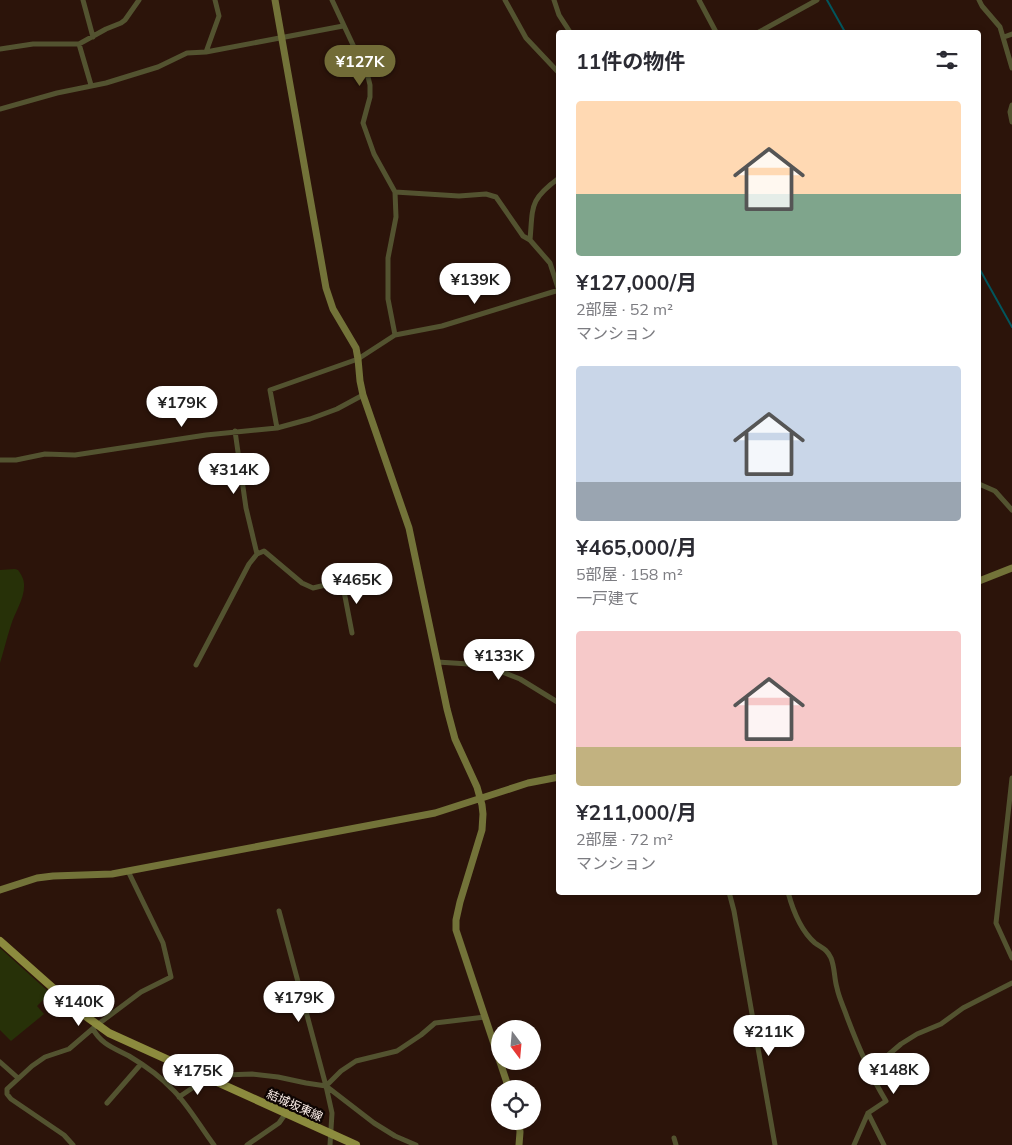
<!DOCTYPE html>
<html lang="ja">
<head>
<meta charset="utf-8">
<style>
	:root { --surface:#fff; --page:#f2f2f3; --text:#2b2b33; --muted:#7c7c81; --accent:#726c37 }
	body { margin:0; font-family:Mulish,"Noto Sans JP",sans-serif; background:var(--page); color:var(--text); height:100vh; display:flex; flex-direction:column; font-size:19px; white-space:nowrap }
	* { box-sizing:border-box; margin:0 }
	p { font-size:16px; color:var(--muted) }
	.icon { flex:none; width:28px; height:28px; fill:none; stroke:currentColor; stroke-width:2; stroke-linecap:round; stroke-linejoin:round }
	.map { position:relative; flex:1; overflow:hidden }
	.sheet { position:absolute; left:556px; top:30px; width:425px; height:865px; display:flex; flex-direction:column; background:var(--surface); border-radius:5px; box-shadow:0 2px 8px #0003 }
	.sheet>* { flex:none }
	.needle { width:32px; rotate:164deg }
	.tools { position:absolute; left:491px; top:1020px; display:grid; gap:10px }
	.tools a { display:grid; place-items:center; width:50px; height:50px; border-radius:50%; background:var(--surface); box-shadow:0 2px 8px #0003; font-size:25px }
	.price { position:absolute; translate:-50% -42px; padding:0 11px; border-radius:18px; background:#fff; color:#222; font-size:16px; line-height:32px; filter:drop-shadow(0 1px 2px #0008) }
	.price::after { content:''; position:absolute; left:50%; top:30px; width:15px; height:11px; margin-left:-8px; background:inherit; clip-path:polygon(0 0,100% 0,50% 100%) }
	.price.current { background:var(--accent); color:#fff }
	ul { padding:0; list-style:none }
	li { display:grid; align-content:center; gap:10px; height:265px; padding:0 20px }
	li span { display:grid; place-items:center; height:155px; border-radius:5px; color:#555 }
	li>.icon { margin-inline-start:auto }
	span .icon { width:90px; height:90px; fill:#fffc; stroke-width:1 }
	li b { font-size:21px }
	h2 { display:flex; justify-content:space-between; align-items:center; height:60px; padding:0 20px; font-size:21px }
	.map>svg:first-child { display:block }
	.green { fill:#273108 }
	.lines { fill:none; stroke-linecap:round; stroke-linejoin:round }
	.stream { stroke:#02565d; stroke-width:2 }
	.street { stroke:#535330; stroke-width:5 }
	.secondary { stroke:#737339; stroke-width:7 }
	.primary { stroke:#8c8b3e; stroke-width:8 }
	.labels { text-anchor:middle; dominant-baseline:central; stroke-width:4.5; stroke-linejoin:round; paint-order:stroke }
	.street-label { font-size:12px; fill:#fdefe9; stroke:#0d0402 }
</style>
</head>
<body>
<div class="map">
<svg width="1012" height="1145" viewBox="0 0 1012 1145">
	<rect width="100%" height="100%" fill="#2c140a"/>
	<path class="green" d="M15 569 18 570C21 574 24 579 24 584 25 598 15 612 11 625 7 637 4 650 0 663V570Z
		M0 948 50 993 37 1006 44 1014 11 1041 0 1030Z"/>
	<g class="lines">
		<path class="stream" d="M827 0 845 32
			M979 268 1012 327"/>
		<path class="street" d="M83 0 93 37
			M332 0 368 77 370 85V97L363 123 374 154 395 192 396 217 388 258V299L395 335
			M505 0 526 38 559 73
			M554 0 559 15 570 32
			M699 0 716 32
			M979 0 982 6 1000 27 1012 68
			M759 32 817 0
			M1004 37 1012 34
			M0 49 33 44H79
			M206 52 219 16 215 0
			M91 85 79 44 106 29 121 23 125 20 139 0
			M1012 105 1010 112 1012 122
			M0 109 57 93 106 83 158 67 187 53 206 52 343 26
			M395 192 459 196 486 194 496 197 523 236 530 240 550 263 559 291
			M530 240C533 206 529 200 559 178
			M277 428 270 390 358 359 395 335 442 326 559 290
			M235 431 246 508 257 554
			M0 460H16L45 454 75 455 206 435 277 428 310 419 337 409 363 395
			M979 484 995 491 1012 510
			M437 662 485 665 520 679 559 703
			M196 665 249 564 257 554 264 551 302 583 313 588 342 581 352 633
			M1012 778 996 923 1012 958
			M729 892 734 911 775 1145
			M788 892C793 911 800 930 815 943 822 948 827 949 831 958 835 968 834 978 837 988 839 998 844 1008 847 1017 858 1046 870 1075 886 1101L868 1113 854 1145
			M279 911 326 1086 332 1113 330 1145
			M93 1029C101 1044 114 1048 129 1056 144 1065 160 1076 172 1089 187 1103 201 1128 214 1145
			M0 1062 18 1078
			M867 1066 872 1065 887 1056 901 1044 917 1034 941 1024 963 1008 1012 983
			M326 1086 341 1071 356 1061 397 1051 421 1035 435 1023 485 1017
			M179 1097 207 1078 225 1075 252 1074 278 1077 306 1083 326 1086 374 1123 395 1136 416 1145
			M107 1103 141 1064
			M868 1113 884 1145
			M674 1138 676 1145
			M73 1145 64 1135 11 1099 7 1094V1089L32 1066 45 1057 69 1049 97 1025 141 992 171 977 163 943 128 871
			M247 1145 279 1123 286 1113"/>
		<path class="secondary" d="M275 0 326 288 333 309 356 348 358 359 360 381 363 395 409 528 447 709 455 739 477 787 482 805 483 814 482 830 460 902 456 920V930L509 1089
			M979 581 1012 568
			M0 890 37 878 53 876 112 874 435 813 528 783 559 777
			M519 1145 520 1132 519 1121"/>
		<path class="primary" d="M0 941 80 1012 109 1033 356 1145"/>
	</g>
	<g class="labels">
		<g class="street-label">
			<text transform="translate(295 1105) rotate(24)">結城坂東線</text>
		</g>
	</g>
</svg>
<div class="tools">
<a><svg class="needle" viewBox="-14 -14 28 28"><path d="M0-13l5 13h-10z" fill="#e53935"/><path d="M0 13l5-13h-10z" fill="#7c7c81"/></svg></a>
<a><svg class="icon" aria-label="locate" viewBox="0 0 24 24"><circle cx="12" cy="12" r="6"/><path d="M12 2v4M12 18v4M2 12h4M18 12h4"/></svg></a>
</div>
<b class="price current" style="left:360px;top:87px">¥127K</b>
<b class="price" style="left:475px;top:305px">¥139K</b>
<b class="price" style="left:182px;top:428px">¥179K</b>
<b class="price" style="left:234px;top:495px">¥314K</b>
<b class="price" style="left:357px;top:605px">¥465K</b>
<b class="price" style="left:499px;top:681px">¥133K</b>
<b class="price" style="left:299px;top:1023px">¥179K</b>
<b class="price" style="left:79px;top:1027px">¥140K</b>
<b class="price" style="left:769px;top:1057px">¥211K</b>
<b class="price" style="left:894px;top:1095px">¥148K</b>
<b class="price" style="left:198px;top:1096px">¥175K</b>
<section class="sheet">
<h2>11件の物件<svg class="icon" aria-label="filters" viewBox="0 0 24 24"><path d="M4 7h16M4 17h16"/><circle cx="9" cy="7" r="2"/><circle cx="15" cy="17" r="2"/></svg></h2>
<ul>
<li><span style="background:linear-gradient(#ffd9b3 60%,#7fa58c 0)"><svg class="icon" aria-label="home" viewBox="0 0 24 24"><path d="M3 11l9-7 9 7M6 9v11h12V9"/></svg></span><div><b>¥127,000/月</b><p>2部屋 · 52 m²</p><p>マンション</p></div></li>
<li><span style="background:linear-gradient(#c9d6e8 75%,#9aa5b1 0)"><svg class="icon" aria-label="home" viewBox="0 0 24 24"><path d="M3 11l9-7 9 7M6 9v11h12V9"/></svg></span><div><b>¥465,000/月</b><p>5部屋 · 158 m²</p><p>一戸建て</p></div></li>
<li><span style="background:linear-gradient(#f6c9c9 75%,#c2b280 0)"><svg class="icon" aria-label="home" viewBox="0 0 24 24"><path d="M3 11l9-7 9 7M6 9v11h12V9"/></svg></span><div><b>¥211,000/月</b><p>2部屋 · 72 m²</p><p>マンション</p></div></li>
</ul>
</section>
</div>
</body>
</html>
